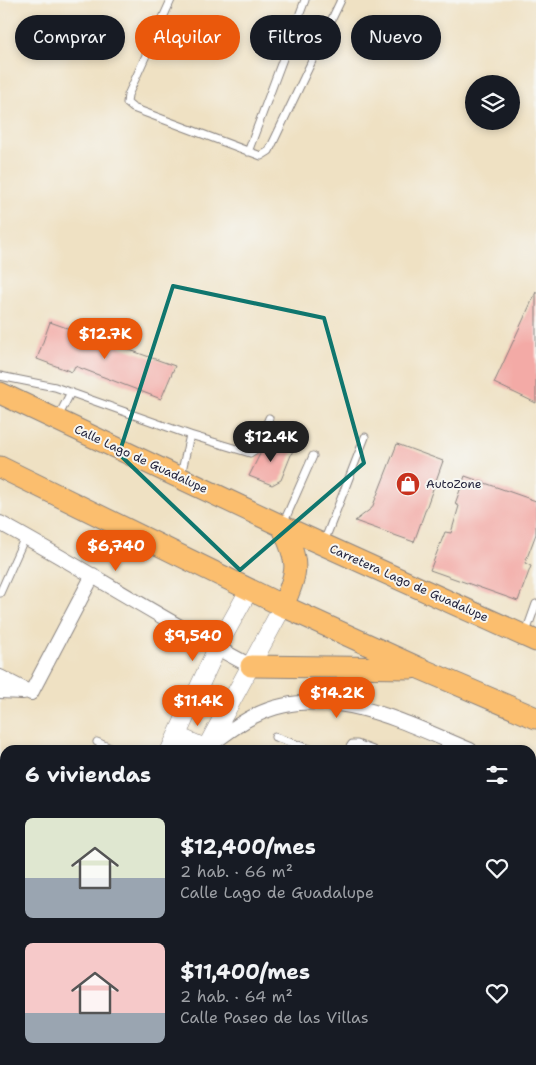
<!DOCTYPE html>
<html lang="es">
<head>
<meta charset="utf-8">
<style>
	:root { --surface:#171b24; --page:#242831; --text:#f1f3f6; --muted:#9ea1a6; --accent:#ea580c }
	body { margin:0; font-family:"Shantell Sans",sans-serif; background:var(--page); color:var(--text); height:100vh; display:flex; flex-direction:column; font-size:19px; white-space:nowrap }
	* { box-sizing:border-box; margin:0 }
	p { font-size:16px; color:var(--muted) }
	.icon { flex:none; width:28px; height:28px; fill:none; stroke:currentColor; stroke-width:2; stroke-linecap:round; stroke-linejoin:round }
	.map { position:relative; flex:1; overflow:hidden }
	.drawer { position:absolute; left:0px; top:745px; width:536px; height:320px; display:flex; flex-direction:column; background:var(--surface); border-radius:15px 15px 0 0; box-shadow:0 2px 8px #0003 }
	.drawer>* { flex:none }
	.top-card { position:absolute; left:15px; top:15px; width:506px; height:45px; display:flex; gap:10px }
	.controls { position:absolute; left:465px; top:75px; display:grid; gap:10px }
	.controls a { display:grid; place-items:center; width:55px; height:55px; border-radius:50%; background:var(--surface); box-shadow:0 2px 8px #0003; font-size:25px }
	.price { position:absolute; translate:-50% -42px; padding:0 11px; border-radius:18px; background:var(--accent); color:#fff; font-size:16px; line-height:32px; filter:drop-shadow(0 1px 2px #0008) }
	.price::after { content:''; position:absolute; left:50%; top:30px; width:15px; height:11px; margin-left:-8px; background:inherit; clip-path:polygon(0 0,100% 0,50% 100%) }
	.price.active { background:#222; color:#fff }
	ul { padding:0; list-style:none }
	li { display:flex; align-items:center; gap:15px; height:125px; padding:0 25px }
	li span { display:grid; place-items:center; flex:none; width:140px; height:100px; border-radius:8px; color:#555 }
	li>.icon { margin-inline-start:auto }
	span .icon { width:60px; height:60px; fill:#fffc; stroke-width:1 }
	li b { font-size:21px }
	h2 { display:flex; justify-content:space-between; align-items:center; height:60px; padding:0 25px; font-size:21px }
	.chip { padding:0 18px; border-radius:22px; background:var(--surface); box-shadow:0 2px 8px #0003; font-size:18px; line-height:45px }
	.chip.active { background:var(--accent); color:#fff }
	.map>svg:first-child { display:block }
	.building { fill:#f3aaa6 }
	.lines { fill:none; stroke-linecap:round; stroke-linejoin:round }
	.service-casing { stroke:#88827f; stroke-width:9 }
	.minor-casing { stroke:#88827f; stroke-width:16 }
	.tertiary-casing { stroke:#88827f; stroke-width:19 }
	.primary-casing { stroke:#88827f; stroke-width:23 }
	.service { stroke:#fff; stroke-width:7 }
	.minor { stroke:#fff; stroke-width:14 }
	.tertiary { stroke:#fff; stroke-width:18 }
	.primary { stroke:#fbbe6e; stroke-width:21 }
	.marked { fill:none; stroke:#0f766e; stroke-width:4; stroke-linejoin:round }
	.labels { text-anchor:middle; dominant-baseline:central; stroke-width:4; stroke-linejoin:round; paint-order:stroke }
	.street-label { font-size:12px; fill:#22223b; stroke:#f6f6f2 }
	.poi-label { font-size:12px; fill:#22223b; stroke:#f6f6f2; text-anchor:start }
</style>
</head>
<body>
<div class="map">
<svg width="536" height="1065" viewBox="0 0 536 1065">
	<rect width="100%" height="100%" fill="#f6f6f2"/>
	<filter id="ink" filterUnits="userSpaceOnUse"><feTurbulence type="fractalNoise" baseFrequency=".02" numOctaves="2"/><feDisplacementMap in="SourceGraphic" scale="10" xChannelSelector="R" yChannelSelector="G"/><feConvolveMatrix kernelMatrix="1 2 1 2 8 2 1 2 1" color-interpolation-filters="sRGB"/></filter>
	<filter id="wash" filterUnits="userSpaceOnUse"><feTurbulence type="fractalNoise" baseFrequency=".0096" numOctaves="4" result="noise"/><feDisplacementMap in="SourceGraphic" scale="20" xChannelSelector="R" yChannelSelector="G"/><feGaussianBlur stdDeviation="1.12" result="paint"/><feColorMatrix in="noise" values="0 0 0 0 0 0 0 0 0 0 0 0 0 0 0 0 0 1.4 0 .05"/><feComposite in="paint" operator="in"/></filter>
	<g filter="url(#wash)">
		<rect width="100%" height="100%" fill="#efe1c3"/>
		<g id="blocks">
			<path class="building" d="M536 292V403L494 383Z
				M50 322 175 366 161 399 75 366 72 372 37 359Z
				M267 440 293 450 281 480 272 485 249 476Z
				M397 444 443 461 414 542 355 521 372 508Z
				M465 476 536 501V534L525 563 531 566 518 601 430 570 445 532 451 533 459 506 455 504Z
				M531 963 536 965V1065H369L371 1060H531Z"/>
		</g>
	</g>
	<g filter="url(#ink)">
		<use href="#blocks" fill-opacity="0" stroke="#88827f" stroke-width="1"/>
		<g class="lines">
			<g class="service-casing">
				<path id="service" d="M171 0 128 95 127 103 133 108 261 156 269 151 341 0
					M248 152 305 0
					M0 376 55 387 190 435 250 453 256 449 269 418
					M57 419 71 392
					M181 475 190 435
					M283 524 313 456
					M324 542 365 437
					M0 593 25 537
					M525 635 536 604
					M275 737 313 750
					M97 742 115 750
					M348 750 352 744H357L373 750
					M217 1065 218 1060
					M331 1065 333 1060"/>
			</g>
			<g class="minor-casing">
				<path id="minor" d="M0 523C85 569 166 622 251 666
					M0 677 31 693
					M0 691 23 692
					M31 693 93 575
					M206 748C222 737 237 724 254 716 325 680 403 722 470 750
					M531 776 536 778
					M0 819 5 820
					M0 951 5 953"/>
			</g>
			<g class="tertiary-casing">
				<path id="tertiary" d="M177 736 205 748
					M170 750 217 648 249 590
					M205 750 283 606
					M23 1065 26 1060
					M88 1065V1060"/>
			</g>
			<g class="primary-casing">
				<path id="primary" d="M0 393 282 526 536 641
					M0 467 283 606 419 668 536 718
					M282 526C299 563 299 569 283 606
					M251 666 411 668"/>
			</g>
			<use href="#service" class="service"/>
			<use href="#minor" class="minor"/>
			<use href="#tertiary" class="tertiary"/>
			<use href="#primary" class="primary"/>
		</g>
	</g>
	<path class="marked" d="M173 286 324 318 364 463 240 570 119 454Z"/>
	<defs>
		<g id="shop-disc" transform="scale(1.25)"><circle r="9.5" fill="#c8321e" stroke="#f6f6f2"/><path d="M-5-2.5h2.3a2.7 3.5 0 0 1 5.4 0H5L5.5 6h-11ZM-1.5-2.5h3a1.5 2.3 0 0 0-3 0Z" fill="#fff"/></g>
	</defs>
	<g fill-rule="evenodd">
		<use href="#shop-disc" x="408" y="484"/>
	</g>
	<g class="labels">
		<g class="street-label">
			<text transform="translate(141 459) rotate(25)">Calle Lago de Guadalupe</text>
			<text transform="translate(409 583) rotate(24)">Carretera Lago de Guadalupe</text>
		</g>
		<g class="poi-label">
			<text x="426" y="484">AutoZone</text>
		</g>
	</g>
</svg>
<div class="controls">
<a><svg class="icon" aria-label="layers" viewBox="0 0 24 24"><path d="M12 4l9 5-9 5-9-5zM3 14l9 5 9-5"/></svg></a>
</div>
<b class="price" style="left:105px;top:360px">$12.7K</b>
<b class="price active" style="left:271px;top:463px">$12.4K</b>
<b class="price" style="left:116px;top:572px">$6,740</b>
<b class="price" style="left:193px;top:662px">$9,540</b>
<b class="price" style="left:337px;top:719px">$14.2K</b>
<b class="price" style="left:198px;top:727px">$11.4K</b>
<div class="top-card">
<a class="chip">Comprar</a>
<a class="chip active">Alquilar</a>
<a class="chip">Filtros</a>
<a class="chip">Nuevo</a>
</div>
<section class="drawer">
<h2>6 viviendas<svg class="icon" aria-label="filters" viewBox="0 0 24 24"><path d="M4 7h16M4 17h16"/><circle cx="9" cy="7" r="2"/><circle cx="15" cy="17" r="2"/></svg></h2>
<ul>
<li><span style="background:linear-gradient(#dfe7d0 60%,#9aa5b1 0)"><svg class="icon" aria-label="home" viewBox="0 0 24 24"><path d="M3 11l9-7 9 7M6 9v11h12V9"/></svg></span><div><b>$12,400/mes</b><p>2 hab. · 66 m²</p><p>Calle Lago de Guadalupe</p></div><svg class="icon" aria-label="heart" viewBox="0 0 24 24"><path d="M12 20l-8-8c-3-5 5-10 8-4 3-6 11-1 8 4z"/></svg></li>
<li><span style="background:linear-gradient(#f6c9c9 70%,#9aa5b1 0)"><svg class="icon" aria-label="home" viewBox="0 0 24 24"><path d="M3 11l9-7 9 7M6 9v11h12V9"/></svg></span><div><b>$11,400/mes</b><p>2 hab. · 64 m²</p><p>Calle Paseo de las Villas</p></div><svg class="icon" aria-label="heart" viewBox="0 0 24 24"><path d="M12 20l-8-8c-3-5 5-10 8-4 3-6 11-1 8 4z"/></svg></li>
</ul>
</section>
</div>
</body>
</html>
